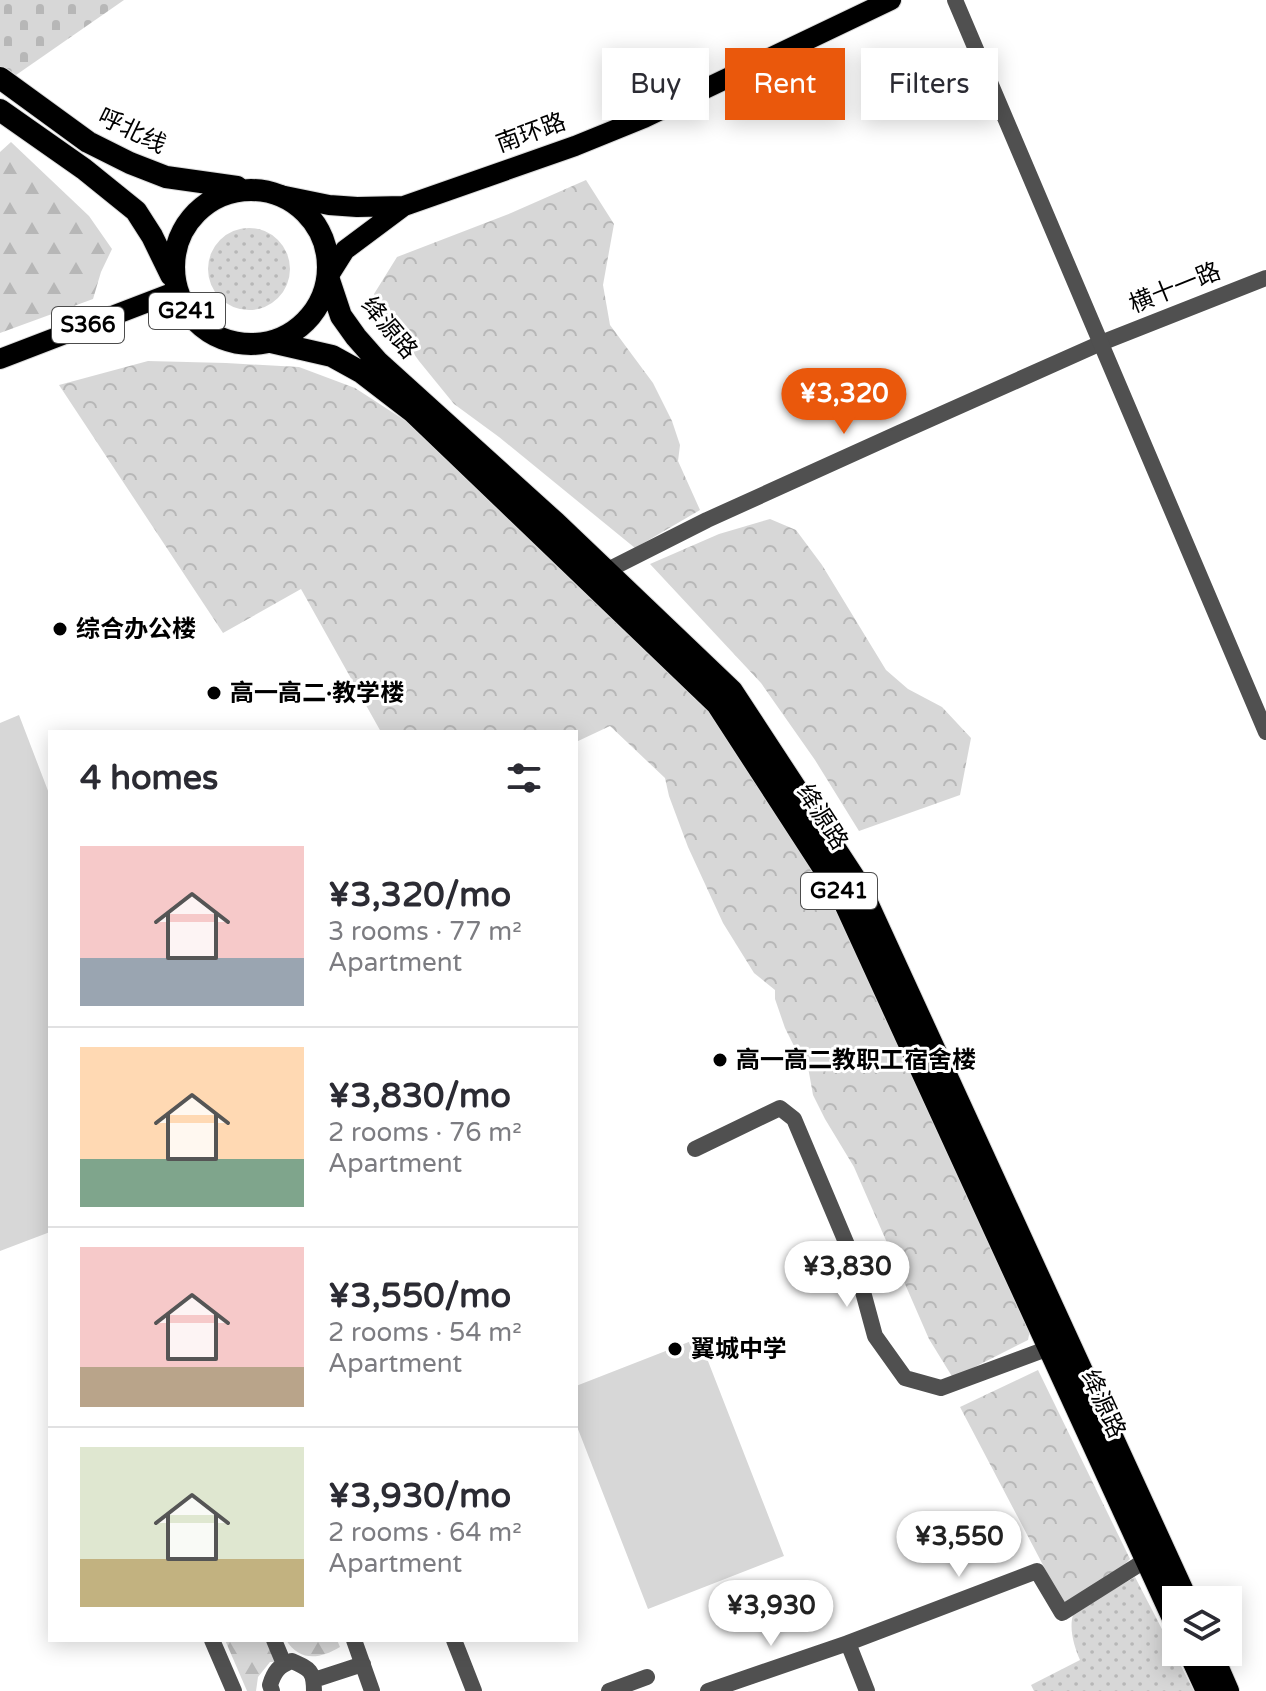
<!DOCTYPE html>
<html lang="en">
<head>
<meta charset="utf-8">
<style>
	:root { --surface:#fff; --page:#f7f7f7; --text:#2b2b33; --muted:#7c7c81; --line:#e1e1e2; --accent:#ea580c }
	body { margin:0; font-family:"Varela Round","Noto Sans SC",sans-serif; background:var(--page); color:var(--text); height:100vh; display:flex; flex-direction:column; font-size:30px; white-space:nowrap }
	* { box-sizing:border-box; margin:0 }
	p { font-size:26px; color:var(--muted) }
	.icon { flex:none; width:44px; height:44px; fill:none; stroke:currentColor; stroke-width:2; stroke-linecap:round; stroke-linejoin:round }
	.map { position:relative; flex:1; overflow:hidden }
	.drawer { position:absolute; left:48px; top:730px; width:530px; height:912px; display:flex; flex-direction:column; background:var(--surface); border-radius:0px; box-shadow:0 4px 20px #0003 }
	.drawer>* { flex:none }
	.top-card { position:absolute; left:602px; top:48px; width:544px; height:72px; display:flex; gap:16px }
	.fabs { position:absolute; left:1162px; top:1586px; display:grid; gap:16px }
	.fabs a { display:grid; place-items:center; width:80px; height:80px; border-radius:0px; background:var(--surface); box-shadow:0 4px 20px #0003; font-size:40px }
	.price { position:absolute; translate:-50% -68px; padding:0 18px; border-radius:28px; background:#fff; color:#222; font-size:26px; line-height:52px; filter:drop-shadow(0 2px 4px #0008) }
	.price::after { content:''; position:absolute; left:50%; top:48px; width:24px; height:18px; margin-left:-12px; background:inherit; clip-path:polygon(0 0,100% 0,50% 100%) }
	.price.current { background:var(--accent); color:#fff }
	ul { padding:0; list-style:none }
	li { display:flex; align-items:center; gap:24px; height:200px; padding:0 32px }
	li+li { border-top:2px solid var(--line) }
	li span { display:grid; place-items:center; flex:none; width:224px; height:160px; border-radius:0px; color:#555 }
	li>.icon { margin-inline-start:auto }
	span .icon { width:96px; height:96px; fill:#fffc; stroke-width:1 }
	li b { font-size:34px }
	h2 { display:flex; justify-content:space-between; align-items:center; height:96px; padding:0 32px; font-size:34px }
	.chip { padding:0 28px; border-radius:0px; background:var(--surface); box-shadow:0 4px 20px #0003; font-size:28px; line-height:72px }
	.chip.current { background:var(--accent); color:#fff }
	.map>svg:first-child { display:block }
	.grass { fill:url(#grass-dots) }
	.forest { fill:url(#forest-firs) }
	.cemetery { fill:url(#cemetery-stones) }
	.park { fill:url(#park-crowns) }
	.pitch { fill:#d7d7d7 }
	.lines { fill:none; stroke-linecap:round; stroke-linejoin:round }
	.primary-casing { stroke:#dbdbdb; stroke-width:22 }
	.trunk-casing { stroke:#dbdbdb; stroke-width:24 }
	.minor { stroke:#505050; stroke-width:16 }
	.tertiary { stroke:#505050; stroke-width:16 }
	.primary { stroke:#000; stroke-width:20 }
	.trunk { stroke:#000; stroke-width:22 }
	.poi-dot { fill:#000; stroke:#fff; stroke-width:3 }
	.labels { text-anchor:middle; dominant-baseline:central; stroke-width:6; stroke-linejoin:round; paint-order:stroke }
	.shield { fill:#fff; stroke:#4c4c4c; stroke-width:2 }
	.shield-label { font-size:22px; font-weight:bold; fill:#000 }
	.street-label { font-size:24px; fill:#000; stroke:#fff }
	.poi-label { font-size:24px; font-weight:bold; fill:#000; stroke:#fff; text-anchor:start }
</style>
</head>
<body>
<div class="map">
<svg width="1266" height="1691" viewBox="0 0 1266 1691">
	<defs>
		<pattern id="grass-dots" width="8" height="8" patternUnits="userSpaceOnUse" patternTransform="scale(2)"><rect width="8" height="8" fill="#d7d7d7"/><path d="M2 2h.1M6 6h.1" fill="none" stroke="#b7b7b7" stroke-width="1.8" stroke-linecap="round"/></pattern>
		<pattern id="forest-firs" width="22" height="20" patternUnits="userSpaceOnUse" patternTransform="scale(2)"><rect width="22" height="20" fill="#d7d7d7"/><path d="M5 1l3.5 6h-7zM16 11l3.5 6h-7z" fill="#b7b7b7"/></pattern>
		<pattern id="cemetery-stones" width="16" height="16" patternUnits="userSpaceOnUse" patternTransform="scale(2)"><rect width="16" height="16" fill="#d7d7d7"/><path d="M2 7V4a2 2 0 0 1 4 0v3zM10 15v-3a2 2 0 0 1 4 0v3z" fill="#b7b7b7"/></pattern>
		<pattern id="park-crowns" width="20" height="18" patternUnits="userSpaceOnUse" patternTransform="scale(2)"><rect width="20" height="18" fill="#d7d7d7"/><path d="M2 6a3 3 0 1 1 6 0M12 15a3 3 0 1 1 6 0" fill="none" stroke="#b7b7b7"/></pattern>
	</defs>
	<rect width="100%" height="100%" fill="#fff"/>
	<path class="grass" d="M208 269a41 41 0 1 1 82 0a41 41 0 1 1-82 0Z
		M1135 1577 1194 1691H1034L1031 1685 1080 1660C1074 1646 1068 1627 1074 1612Z"/>
	<path class="forest" d="M11 142 89 216 112 249 101 272 93 299 0 333V152Z
		M225 1640H268L276 1662H270L258 1677 256 1691H247Z
		M286 1640H337L340 1647C320 1659 300 1662 286 1640Z"/>
	<path class="cemetery" d="M0 0H124L6 82 0 78Z"/>
	<path class="park" d="M586 180 614 224 603 285 610 325 653 383 672 421 680 445 678 461 700 510 635 548 499 437 454 404 419 361 389 319 374 294 397 257 511 213Z
		M148 361 226 363 299 367 355 388 412 425 681 677 730 734 837 902 1030 1330 1028 1340 953 1378 929 1339 854 1167 825 1119 813 1095 808 1067 796 1050 785 1028 775 999V990L754 973 723 923 688 847 669 796 665 778 610 726 576 742V732H381L301 589 223 633 59 385Z
		M770 519 796 530 822 565 886 670 908 689 942 707 971 738 960 795 859 831 815 760 761 683 650 564 719 534Z
		M1038 1370 1130 1559 1114 1575 1064 1605 960 1407Z"/>
	<path class="pitch" d="M19 715 50 796V1232L0 1251V723Z
		M699 1338 784 1556 648 1609 576 1424V1386Z"/>
	<g class="lines">
		<g class="primary-casing">
			<path id="primary" d="M280 195 329 205 357 207 404 206
				M328 277 345 250 404 206 575 146 644 118 891 0
				M0 359 177 291"/>
		</g>
		<g class="trunk-casing">
			<path id="trunk" d="M0 78 88 142 130 163 166 177 237 187
				M0 110 84 169 136 211 152 236 171 275
				M174 267a77 77 0 1 1 154 0a77 77 0 1 1-154 0Z
				M328 277 341 316 356 337 378 362 556 523 732 691 859 885 1187 1600
				M271 342 332 356 361 372 413 412 717 704 841 895 1176 1625
				M1189 1652 1207 1691
				M1211 1652 1228 1691"/>
		</g>
		<path class="minor" d="M606 571 707 520 899 433 1101 343 1266 278
			M695 1149 780 1108 794 1119 856 1266 875 1336 905 1378 941 1388 1049 1348
			M212 1640 234 1691
			M274 1640 284 1664
			M354 1640 372 1691
			M454 1640 474 1691
			M314 1680 363 1664
			M272 1691 270 1685C274 1672 279 1665 292 1661 310 1669 314 1671 314 1691
			M609 1691 647 1677
			M708 1691 848 1643
			M867 1691 848 1643 1037 1571 1062 1613 1146 1560"/>
		<path class="tertiary" d="M955 0 1266 732"/>
		<use href="#primary" class="primary"/>
		<use href="#trunk" class="trunk"/>
	</g>
	<g class="poi-dot">
		<circle cx="60" cy="629" r="8"/>
		<circle cx="214" cy="693" r="8"/>
		<circle cx="720" cy="1060" r="8"/>
		<circle cx="675" cy="1349" r="8"/>
	</g>
	<g class="labels">
		<g class="shield">
			<rect x="149" y="293" width="76" height="36" rx="6"/>
			<rect x="52" y="307" width="72" height="36" rx="6"/>
			<rect x="801" y="873" width="76" height="36" rx="6"/>
		</g>
		<g class="shield-label">
			<text x="187" y="311">G241</text>
			<text x="88" y="325">S366</text>
			<text x="839" y="891">G241</text>
		</g>
		<g class="street-label">
			<text transform="translate(132 131) rotate(26)">呼北线</text>
			<text transform="translate(531 133) rotate(-20)">南环路</text>
			<text transform="translate(1175 288) rotate(-22)">横十一路</text>
			<text transform="translate(389 328) rotate(50)">绛源路</text>
			<text transform="translate(822 817) rotate(57)">绛源路</text>
			<text transform="translate(1103 1404) rotate(65)">绛源路</text>
		</g>
		<g class="poi-label">
			<text x="76" y="629">综合办公楼</text>
			<text x="230" y="693">高一高二·教学楼</text>
			<text x="736" y="1060">高一高二教职工宿舍楼</text>
			<text x="691" y="1349">翼城中学</text>
		</g>
	</g>
</svg>
<div class="fabs">
<a><svg class="icon" aria-label="layers" viewBox="0 0 24 24"><path d="M12 4l9 5-9 5-9-5zM3 14l9 5 9-5"/></svg></a>
</div>
<b class="price current" style="left:844px;top:436px">¥3,320</b>
<b class="price" style="left:847px;top:1309px">¥3,830</b>
<b class="price" style="left:959px;top:1579px">¥3,550</b>
<b class="price" style="left:771px;top:1648px">¥3,930</b>
<div class="top-card">
<a class="chip">Buy</a>
<a class="chip current">Rent</a>
<a class="chip">Filters</a>
</div>
<section class="drawer">
<h2>4 homes<svg class="icon" aria-label="filters" viewBox="0 0 24 24"><path d="M4 7h16M4 17h16"/><circle cx="9" cy="7" r="2"/><circle cx="15" cy="17" r="2"/></svg></h2>
<ul>
<li><span style="background:linear-gradient(#f6c9c9 70%,#9aa5b1 0)"><svg class="icon" aria-label="home" viewBox="0 0 24 24"><path d="M3 11l9-7 9 7M6 9v11h12V9"/></svg></span><div><b>¥3,320/mo</b><p>3 rooms · 77 m²</p><p>Apartment</p></div></li>
<li><span style="background:linear-gradient(#ffd9b3 70%,#7fa58c 0)"><svg class="icon" aria-label="home" viewBox="0 0 24 24"><path d="M3 11l9-7 9 7M6 9v11h12V9"/></svg></span><div><b>¥3,830/mo</b><p>2 rooms · 76 m²</p><p>Apartment</p></div></li>
<li><span style="background:linear-gradient(#f6c9c9 75%,#b9a48a 0)"><svg class="icon" aria-label="home" viewBox="0 0 24 24"><path d="M3 11l9-7 9 7M6 9v11h12V9"/></svg></span><div><b>¥3,550/mo</b><p>2 rooms · 54 m²</p><p>Apartment</p></div></li>
<li><span style="background:linear-gradient(#dfe7d0 70%,#c2b280 0)"><svg class="icon" aria-label="home" viewBox="0 0 24 24"><path d="M3 11l9-7 9 7M6 9v11h12V9"/></svg></span><div><b>¥3,930/mo</b><p>2 rooms · 64 m²</p><p>Apartment</p></div></li>
</ul>
</section>
</div>
</body>
</html>
